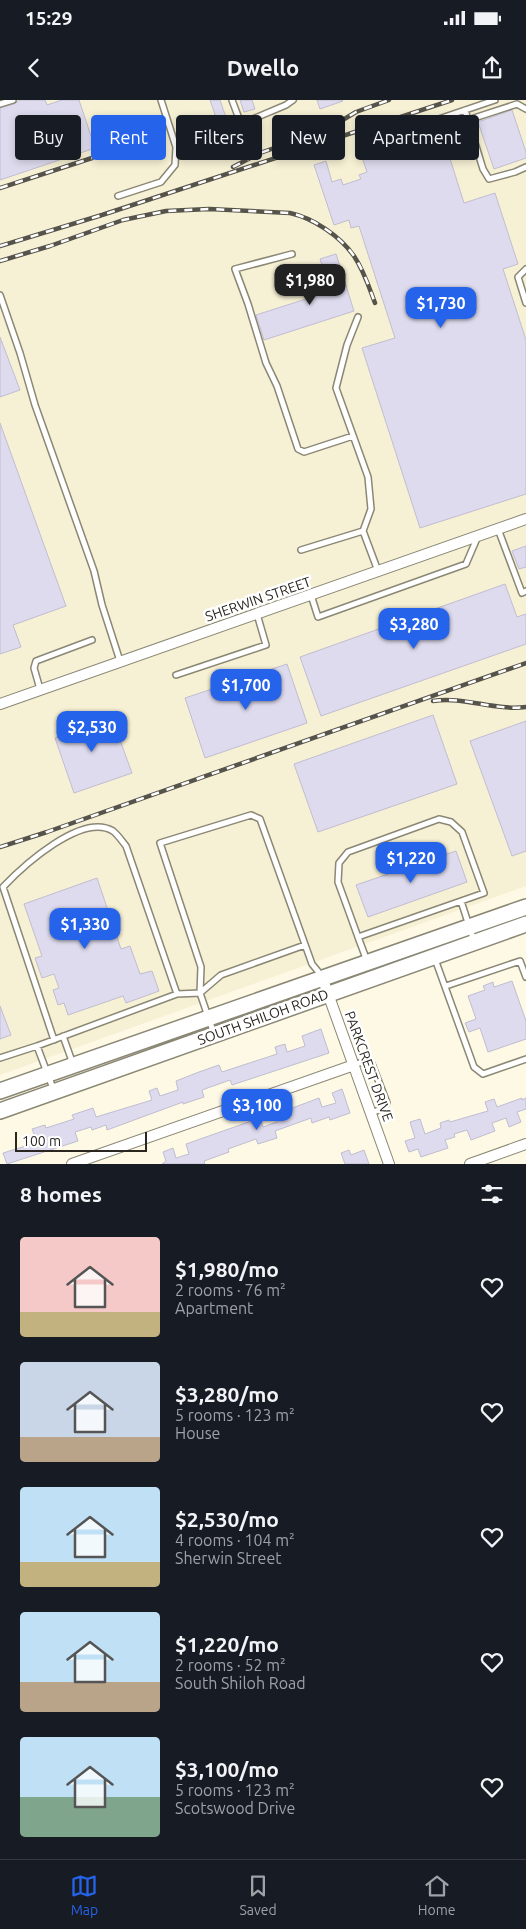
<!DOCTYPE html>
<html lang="en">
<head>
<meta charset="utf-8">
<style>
	:root { --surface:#171b24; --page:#20242c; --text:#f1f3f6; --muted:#9ea1a6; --line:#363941; --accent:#2563eb }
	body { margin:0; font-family:Ubuntu,sans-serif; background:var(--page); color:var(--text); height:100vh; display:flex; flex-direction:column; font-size:19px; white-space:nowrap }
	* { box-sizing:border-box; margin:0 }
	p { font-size:16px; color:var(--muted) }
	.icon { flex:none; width:28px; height:28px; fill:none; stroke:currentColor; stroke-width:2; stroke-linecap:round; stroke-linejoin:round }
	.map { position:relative; height:1064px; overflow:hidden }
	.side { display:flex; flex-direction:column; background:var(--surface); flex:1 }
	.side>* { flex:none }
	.guide { position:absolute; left:15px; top:15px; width:496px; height:45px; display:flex; gap:10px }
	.scale { position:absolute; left:15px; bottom:12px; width:132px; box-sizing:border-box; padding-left:5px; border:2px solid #292720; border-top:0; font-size:14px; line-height:18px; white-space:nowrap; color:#292720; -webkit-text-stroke:4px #fff; paint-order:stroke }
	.price { position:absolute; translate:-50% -42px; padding:0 11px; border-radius:10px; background:var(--accent); color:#fff; font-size:16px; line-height:32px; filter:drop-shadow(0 1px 2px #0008) }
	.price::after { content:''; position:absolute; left:50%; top:30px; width:15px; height:11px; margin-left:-8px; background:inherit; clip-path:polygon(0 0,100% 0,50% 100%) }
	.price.selected { background:#222; color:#fff }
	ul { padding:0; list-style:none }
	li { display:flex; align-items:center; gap:15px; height:125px; padding:0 20px }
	li span { display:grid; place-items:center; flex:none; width:140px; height:100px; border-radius:5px; color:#555 }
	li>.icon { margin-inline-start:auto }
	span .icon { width:60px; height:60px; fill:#fffc; stroke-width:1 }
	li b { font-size:21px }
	h2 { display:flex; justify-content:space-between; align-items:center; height:60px; padding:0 20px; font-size:21px }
	.tag { padding:0 18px; border-radius:5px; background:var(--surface); box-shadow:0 2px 8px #0003; font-size:18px; line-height:45px }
	.tag.selected { background:var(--accent); color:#fff }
	.status { display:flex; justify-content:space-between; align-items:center; height:35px; padding:0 25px; background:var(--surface); direction:ltr }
	.status svg { height:14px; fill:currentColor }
	header { display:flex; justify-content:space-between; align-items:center; height:65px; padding:0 20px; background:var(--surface); font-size:22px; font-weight:600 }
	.tab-bar { display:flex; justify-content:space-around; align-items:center; height:70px; border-top:1px solid var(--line); background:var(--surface); font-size:14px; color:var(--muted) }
	.tab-bar a { display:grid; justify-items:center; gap:2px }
	.tab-bar .selected { color:var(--accent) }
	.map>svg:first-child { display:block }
	.built { fill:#f6f0d4 }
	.building { fill:#dedbee; stroke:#c1bdd1 }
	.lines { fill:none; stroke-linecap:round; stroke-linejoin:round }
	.service-casing { stroke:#8a8774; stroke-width:8 }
	.minor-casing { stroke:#8a8774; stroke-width:12 }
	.secondary-casing { stroke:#8a8774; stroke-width:18 }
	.service { stroke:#fff; stroke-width:5 }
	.minor { stroke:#fff; stroke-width:10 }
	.secondary { stroke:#fff; stroke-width:15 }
	.rail-casing { stroke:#56534a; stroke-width:4.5 }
	.rail { stroke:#fff; stroke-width:2.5; stroke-dasharray:8; stroke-linecap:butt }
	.labels { text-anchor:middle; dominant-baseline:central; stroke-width:5; stroke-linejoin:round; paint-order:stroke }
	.street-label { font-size:14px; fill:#292720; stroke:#fff }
</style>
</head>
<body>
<div class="status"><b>15:29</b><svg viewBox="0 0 49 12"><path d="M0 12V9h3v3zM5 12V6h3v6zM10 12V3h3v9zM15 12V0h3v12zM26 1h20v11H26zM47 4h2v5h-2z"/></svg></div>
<header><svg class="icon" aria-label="back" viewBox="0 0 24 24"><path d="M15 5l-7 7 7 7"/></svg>Dwello<svg class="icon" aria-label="share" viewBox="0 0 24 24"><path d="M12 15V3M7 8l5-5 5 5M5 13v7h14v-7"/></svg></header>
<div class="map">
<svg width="526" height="1064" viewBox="0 0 526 1064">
	<rect width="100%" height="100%" fill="#fdf9e5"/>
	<path class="built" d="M0 0H526V786L0 975Z"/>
	<path class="building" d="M20 0H45L47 5 62 0H79L95 48 0 80V8L14 4Z
		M210 0H220L231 32 222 35Z
		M240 0H252L255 9 244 12Z
		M317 0H342L343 1 320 9Z
		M512 10 526 52V58L494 69 478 22Z
		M318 20 321 32 283 44 279 33Z
		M398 35 406 59 446 46 464 103 495 93 518 164 503 169 526 240V394L420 428 362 248 395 238 359 126 351 128 349 120 334 125 314 65 326 61 332 82 341 79 343 85 361 79 359 75 367 72 359 48Z
		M336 154 354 211 264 240 256 215 331 191 320 159Z
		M0 237 20 290 0 297Z
		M0 323 66 506 13 525 21 547 0 554Z
		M526 446V467L519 469 512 451Z
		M505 484 517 517 526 514V544L321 616 300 557Z
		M287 564 307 623 205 658 185 598Z
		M91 612 95 624 112 618 132 673 74 693 55 638 72 632 67 620Z
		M433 615 457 684 318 732 294 664Z
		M526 621V751L512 756 470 641Z
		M456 751 467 782 368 817 356 785Z
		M97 778 121 849 130 846 140 874 152 871 159 891 126 903 123 896 68 915 64 903 58 905 53 890 59 888 54 874 42 878 35 858 42 856 24 804Z
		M512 881 526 921V939L488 952 480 928 469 932 465 923 476 919 468 896 485 890 483 886 493 882 494 887Z
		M0 906 11 935 0 939Z
		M321 929 329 953 232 985 230 980 202 990 204 997 183 1004V1002L107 1030 106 1025 92 1030 91 1027 75 1032 78 1041 7 1064 3 1053 29 1045 28 1041 36 1039 32 1029 45 1025 46 1028 74 1019 72 1015 93 1008 96 1017 152 1000 149 991 157 988 160 996 178 990 176 981 199 972 219 965 222 972 277 954 275 947 285 944 287 952 305 946 302 936Z
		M342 989 350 1013 330 1020 329 1017 312 1023 311 1018 275 1031 277 1038 258 1044 256 1039 228 1049 229 1052 204 1061 205 1064H162L166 1061 163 1052 173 1048 176 1058 189 1054 186 1044 260 1018 263 1027 277 1022 274 1015 319 998 322 1007 336 1003 332 993Z
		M522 998V1000L526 998V1009L517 1012 521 1022 509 1027 506 1018 492 1023 495 1031 471 1040 467 1030 454 1034 455 1037 445 1040 448 1048 421 1057 418 1049 409 1052 405 1041 415 1038 410 1022 420 1019 425 1034 441 1028 440 1023 449 1020 450 1022 488 1011 485 1002 494 999 497 1007Z
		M349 1050 351 1055 364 1050 369 1064H345L341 1053Z"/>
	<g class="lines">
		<g class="service-casing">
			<path id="service" d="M232 0 241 24 286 5 293 0
				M0 4 13 0
				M465 10 483 69 489 79 515 72 526 67
				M468 20 517 4 526 9
				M409 29 495 0
				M118 96 161 82 175 65 176 47 161 0
				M292 154 235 169 248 204 266 263 277 286 298 349 304 352 353 336
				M526 169 518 177 526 203
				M0 195 20 253 35 305 94 471 102 505 120 561
				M358 217 347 245 336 288 368 377 371 409 363 431 378 471
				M498 429 522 493 526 491
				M301 450 363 431
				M311 495 318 517 466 464 478 436
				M176 575 266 545 257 514
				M40 589 34 568 36 561 92 540
				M358 837 338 782 339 763 348 752 439 719 451 722 462 732 484 793 461 801
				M435 859 474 967 483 974 526 959
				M367 861 358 837 461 801 474 841
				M446 886 520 861 526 877
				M214 934 200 893 201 867 160 743 251 715 260 719 312 864 321 875
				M63 936 73 964
				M54 940 3 787C23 766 82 712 113 731 118 735 122 741 126 746L177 894
				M37 946 177 894 200 893 221 875 305 845
				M0 958 37 946 54 991
				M354 965 365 961 372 964 387 1003 384 1008 371 1013"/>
		</g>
		<g class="minor-casing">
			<path id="minor" d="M0 604 526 419
				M322 877 389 1064
				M72 1064 354 965
				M470 1064 526 1044"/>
		</g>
		<g class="secondary-casing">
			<path id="secondary" d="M0 991 526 807
				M0 1011 526 824"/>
		</g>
		<use href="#service" class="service"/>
		<use href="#minor" class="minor"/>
		<use href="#secondary" class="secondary"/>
		<g class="rail-casing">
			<path id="rail" d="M233 67 260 53 326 30 356 12 389 0
				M0 88 92 58
				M0 146 102 115 452 0
				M0 161 50 146 123 120 166 111 209 109 290 113C313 118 340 136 354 156 364 171 369 187 375 203
				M433 601C464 596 494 611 526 607
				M0 747 47 732 526 563"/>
		</g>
		<use href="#rail" class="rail"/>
	</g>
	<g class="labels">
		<g class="street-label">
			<text transform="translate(258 499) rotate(-19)">SHERWIN STREET</text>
			<text transform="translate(263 917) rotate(-20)">SOUTH SHILOH ROAD</text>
			<text transform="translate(369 966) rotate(70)">PARKCREST DRIVE</text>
		</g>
	</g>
</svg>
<div class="scale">100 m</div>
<b class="price selected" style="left:310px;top:206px">$1,980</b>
<b class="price" style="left:441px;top:229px">$1,730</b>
<b class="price" style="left:414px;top:550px">$3,280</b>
<b class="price" style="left:246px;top:611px">$1,700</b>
<b class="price" style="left:92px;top:653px">$2,530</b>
<b class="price" style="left:411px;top:784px">$1,220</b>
<b class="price" style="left:85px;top:850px">$1,330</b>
<b class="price" style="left:257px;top:1031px">$3,100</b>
<div class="guide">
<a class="tag">Buy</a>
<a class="tag selected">Rent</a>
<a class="tag">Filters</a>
<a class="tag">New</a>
<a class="tag">Apartment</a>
</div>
</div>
<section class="side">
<h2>8 homes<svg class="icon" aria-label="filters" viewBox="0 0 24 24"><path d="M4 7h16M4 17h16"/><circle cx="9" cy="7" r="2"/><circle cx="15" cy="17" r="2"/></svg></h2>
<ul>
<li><span style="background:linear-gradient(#f6c9c9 75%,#c2b280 0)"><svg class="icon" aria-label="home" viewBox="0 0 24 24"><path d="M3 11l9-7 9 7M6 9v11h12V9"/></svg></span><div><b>$1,980/mo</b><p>2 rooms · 76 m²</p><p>Apartment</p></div><svg class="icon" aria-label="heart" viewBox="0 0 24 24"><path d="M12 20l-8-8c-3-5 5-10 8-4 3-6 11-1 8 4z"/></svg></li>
<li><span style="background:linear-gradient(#c9d6e8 75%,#b9a48a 0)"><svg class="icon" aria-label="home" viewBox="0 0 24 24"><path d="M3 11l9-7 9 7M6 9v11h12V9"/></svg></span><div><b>$3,280/mo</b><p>5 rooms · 123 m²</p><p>House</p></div><svg class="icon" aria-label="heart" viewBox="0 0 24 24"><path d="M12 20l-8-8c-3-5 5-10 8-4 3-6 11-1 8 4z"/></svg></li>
<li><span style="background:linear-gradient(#bfe0f5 75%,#c2b280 0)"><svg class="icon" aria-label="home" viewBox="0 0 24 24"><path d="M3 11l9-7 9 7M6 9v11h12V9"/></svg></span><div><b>$2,530/mo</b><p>4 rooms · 104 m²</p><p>Sherwin Street</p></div><svg class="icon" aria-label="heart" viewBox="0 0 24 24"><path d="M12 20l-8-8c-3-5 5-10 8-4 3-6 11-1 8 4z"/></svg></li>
<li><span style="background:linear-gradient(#bfe0f5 70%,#b9a48a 0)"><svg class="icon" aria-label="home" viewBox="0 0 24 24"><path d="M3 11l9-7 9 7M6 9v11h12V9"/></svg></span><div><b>$1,220/mo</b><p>2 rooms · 52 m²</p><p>South Shiloh Road</p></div><svg class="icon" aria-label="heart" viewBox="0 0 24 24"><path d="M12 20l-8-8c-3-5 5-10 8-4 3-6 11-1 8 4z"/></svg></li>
<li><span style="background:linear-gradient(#bfe0f5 60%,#7fa58c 0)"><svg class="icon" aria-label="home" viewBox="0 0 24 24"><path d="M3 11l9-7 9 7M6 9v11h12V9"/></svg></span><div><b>$3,100/mo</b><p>5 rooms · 123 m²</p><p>Scotswood Drive</p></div><svg class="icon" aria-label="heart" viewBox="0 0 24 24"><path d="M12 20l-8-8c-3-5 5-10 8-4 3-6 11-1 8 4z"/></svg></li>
</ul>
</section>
<nav class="tab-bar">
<a class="selected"><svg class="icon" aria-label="map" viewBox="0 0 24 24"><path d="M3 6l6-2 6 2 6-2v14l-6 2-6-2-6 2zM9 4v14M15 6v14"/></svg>Map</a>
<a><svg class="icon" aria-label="saved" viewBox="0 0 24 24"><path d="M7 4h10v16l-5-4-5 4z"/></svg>Saved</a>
<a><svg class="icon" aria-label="home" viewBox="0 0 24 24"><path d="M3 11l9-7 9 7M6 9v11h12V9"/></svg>Home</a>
</nav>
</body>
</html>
